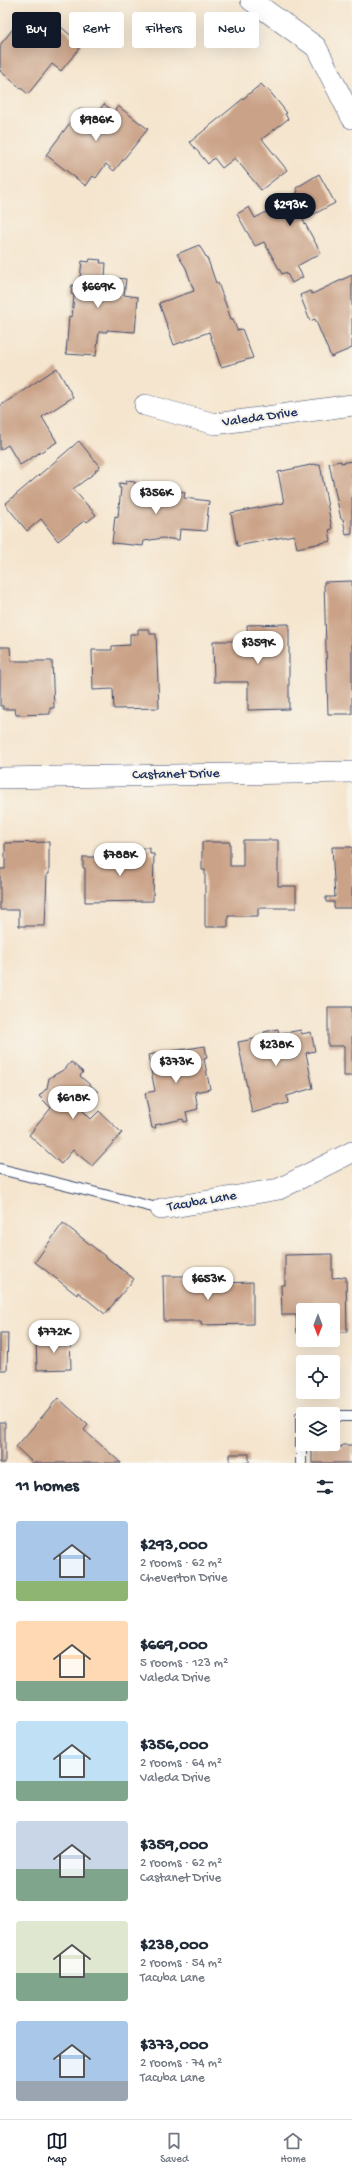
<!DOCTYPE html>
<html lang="en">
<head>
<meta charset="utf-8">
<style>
	:root { --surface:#fff; --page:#f6f6f7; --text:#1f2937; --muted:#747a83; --line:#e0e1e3; --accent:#111827 }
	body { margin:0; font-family:"Gochi Hand",sans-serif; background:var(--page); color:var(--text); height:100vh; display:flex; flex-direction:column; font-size:15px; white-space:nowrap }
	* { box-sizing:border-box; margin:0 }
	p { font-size:13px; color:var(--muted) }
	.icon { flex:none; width:22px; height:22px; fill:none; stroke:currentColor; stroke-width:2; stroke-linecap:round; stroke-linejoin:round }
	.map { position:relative; height:1463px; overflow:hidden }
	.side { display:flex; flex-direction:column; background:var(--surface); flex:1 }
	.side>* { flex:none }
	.banner { position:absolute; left:12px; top:12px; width:328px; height:36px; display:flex; gap:8px }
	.needle { width:26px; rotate:180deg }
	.fabs { position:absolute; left:296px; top:1303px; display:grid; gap:8px }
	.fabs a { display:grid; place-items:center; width:44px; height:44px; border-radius:4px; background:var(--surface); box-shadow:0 4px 16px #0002; font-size:20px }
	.price { position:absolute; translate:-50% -34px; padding:0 9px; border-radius:14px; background:#fff; color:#222; font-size:13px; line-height:26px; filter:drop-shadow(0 1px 2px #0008) }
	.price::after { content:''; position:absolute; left:50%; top:24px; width:12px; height:9px; margin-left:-6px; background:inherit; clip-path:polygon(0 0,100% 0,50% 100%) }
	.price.on { background:var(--accent); color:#fff }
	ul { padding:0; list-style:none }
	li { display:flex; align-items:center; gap:12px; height:100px; padding:0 16px }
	li span { display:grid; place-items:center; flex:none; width:112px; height:80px; border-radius:4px; color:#555 }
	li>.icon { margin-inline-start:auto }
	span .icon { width:48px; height:48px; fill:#fffc; stroke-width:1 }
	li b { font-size:17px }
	h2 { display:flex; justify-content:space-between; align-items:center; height:48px; padding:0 16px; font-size:17px }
	.pill { padding:0 14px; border-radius:4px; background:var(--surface); box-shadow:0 4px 16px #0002; font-size:14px; line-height:36px }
	.pill.on { background:var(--accent); color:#fff }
	.menu { display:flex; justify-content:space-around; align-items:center; height:56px; border-top:1px solid var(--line); background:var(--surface); font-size:11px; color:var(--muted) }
	.menu a { display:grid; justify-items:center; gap:2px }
	.menu .on { color:var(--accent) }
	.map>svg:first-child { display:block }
	.building { fill:#caa287 }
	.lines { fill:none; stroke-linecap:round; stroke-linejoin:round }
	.service-casing { stroke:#3c4a6f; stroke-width:12 }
	.minor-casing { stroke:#3c4a6f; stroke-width:22 }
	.service { stroke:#fff; stroke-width:10 }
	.minor { stroke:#fff; stroke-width:21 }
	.labels { text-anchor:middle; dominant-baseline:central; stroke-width:4; stroke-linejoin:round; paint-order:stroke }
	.street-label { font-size:14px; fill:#1b2f5e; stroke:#f7f3e8 }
</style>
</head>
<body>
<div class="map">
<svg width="352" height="1463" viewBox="0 0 352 1463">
	<rect width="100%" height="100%" fill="#f7f3e8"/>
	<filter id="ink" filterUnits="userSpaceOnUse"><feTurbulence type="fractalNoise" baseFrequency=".025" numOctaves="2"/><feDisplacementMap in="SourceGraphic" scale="8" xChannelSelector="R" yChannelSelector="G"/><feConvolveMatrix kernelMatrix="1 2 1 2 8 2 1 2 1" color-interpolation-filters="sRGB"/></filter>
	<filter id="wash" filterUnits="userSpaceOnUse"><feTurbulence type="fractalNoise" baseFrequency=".012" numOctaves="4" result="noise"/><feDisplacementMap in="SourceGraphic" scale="16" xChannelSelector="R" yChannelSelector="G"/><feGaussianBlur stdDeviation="0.9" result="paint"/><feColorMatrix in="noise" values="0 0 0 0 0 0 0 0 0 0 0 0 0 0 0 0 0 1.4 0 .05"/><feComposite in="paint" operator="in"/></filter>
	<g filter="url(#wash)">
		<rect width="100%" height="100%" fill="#f5e5ce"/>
		<g id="blocks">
			<path class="building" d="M39 20 49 27 54 21 82 45 61 71 52 64 28 94 0 71 2 68 0 67V45L17 24 29 33Z
				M261 84 266 89 267 88 287 113 285 114 288 119 262 139 287 170 261 190 235 158 222 168 214 158 208 164 190 142Z
				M104 104 114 112 118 106 148 129 114 171 106 164 96 178 93 176 86 186 46 155 81 108 93 118Z
				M319 174 335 203 303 220 321 253 297 266 303 277 292 283 286 272 282 274 264 242 255 246 237 214 249 207 255 218 287 201 285 199 298 192 296 188Z
				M199 245 208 260 216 283H218L231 319H233L237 330 242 329 253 358 221 367 209 332 174 345 159 303 194 291 186 268 177 254Z
				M90 259 101 260 100 263H106L105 277 126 279 124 295 138 297 135 332 107 330V332H99L96 356 66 354 69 316 72 317 74 295 71 294 72 285 79 286 82 261 89 262Z
				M352 275V348L331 357 315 319 310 321 300 295 310 291 312 294Z
				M57 368 73 397 42 417 57 442 20 465 8 445 0 450V406Z
				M79 441 100 467 95 471 96 472 73 489 96 515 87 522 85 520 58 541 41 519 27 531 5 504Z
				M341 461V463L352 461V534L346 535 343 519H341L329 463Z
				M315 464 316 465 320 464 332 529 329 530 331 541 297 548 294 535 237 546 231 513 284 503 278 472Z
				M126 481 135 482V485L149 484 148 487H156L155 489 185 492 184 498 209 501 206 531 180 529 179 540 163 538 144 541 143 546 112 543 115 516 118 517 121 488H119V483L126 484Z
				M352 581V714H328L324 582Z
				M289 624V709L248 710V682H214L213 641H248L247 625Z
				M138 629H149L150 634H156L159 708 114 709 113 689 93 690 92 650H112V646L130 645V634H138Z
				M0 647H10L11 661H52L54 708H50V714L16 715 15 709H3V706H0Z
				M243 840H278V886H296V908H258V916H228V927H205V870H202V842H230V866H243Z
				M49 842V874H47L45 926H19V910H0V869H5V843Z
				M332 847H352V908H334V902H326V897H335Z
				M150 848V854H154L153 901 85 902V868H83V857H104V855L115 854V849Z
				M328 1007H352V1076H344V1046H328Z
				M278 1029 279 1034 301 1030 302 1034 311 1032 315 1051 306 1053 313 1088 287 1096 288 1103 252 1113 238 1042 265 1037 264 1032Z
				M205 1046 207 1058 204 1059 210 1089 195 1092 198 1109 186 1112 188 1121 184 1122 183 1119 155 1125 156 1128H152L145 1093 155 1091 148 1055Z
				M71 1062 83 1072 80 1076 98 1092 82 1110 91 1119 99 1111 122 1133 92 1166 73 1150 61 1164 29 1135 51 1108 39 1096 47 1088 49 1078 65 1069Z
				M63 1223 134 1279 105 1314 78 1292 77 1295 35 1262Z
				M332 1254V1278L346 1277 347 1332H333V1310H303V1333H297L296 1315H282L281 1285H285V1255Z
				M163 1276H218L219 1283 253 1282V1324L201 1325V1321H164Z
				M0 1333H8L7 1370H0Z
				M70 1337 71 1369 37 1370 36 1338Z
				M58 1398 88 1425 84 1430 121 1463H33L16 1447Z
				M0 1422H5V1463H0Z
				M342 1445H352V1463H312V1447H342Z
				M230 1454H249V1463H230Z"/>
		</g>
	</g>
	<g filter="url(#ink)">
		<use href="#blocks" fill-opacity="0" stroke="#3c4a6f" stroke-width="1"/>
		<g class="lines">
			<g class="service-casing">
				<path id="service" d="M0 1169 161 1209
					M333 1416H352
					M301 1463V1416H303"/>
			</g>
			<g class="minor-casing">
				<path id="minor" d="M251 0 316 47 352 118
					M145 405 215 424 352 405
					M0 778 352 772
					M161 1209 279 1189 352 1152"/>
			</g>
			<use href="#service" class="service"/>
			<use href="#minor" class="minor"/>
		</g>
	</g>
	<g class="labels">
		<g class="street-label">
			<text transform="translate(260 418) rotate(-8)">Valeda Drive</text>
			<text transform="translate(176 775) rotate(-1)">Castanet Drive</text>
			<text transform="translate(202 1202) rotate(-10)">Tacuba Lane</text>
		</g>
	</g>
</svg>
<div class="fabs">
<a><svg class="needle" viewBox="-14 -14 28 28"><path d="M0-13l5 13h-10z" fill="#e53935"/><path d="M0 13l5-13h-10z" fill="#747a83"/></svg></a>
<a><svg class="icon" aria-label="locate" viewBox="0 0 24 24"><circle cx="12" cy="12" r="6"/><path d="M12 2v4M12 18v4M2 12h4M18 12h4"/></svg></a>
<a><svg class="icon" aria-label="layers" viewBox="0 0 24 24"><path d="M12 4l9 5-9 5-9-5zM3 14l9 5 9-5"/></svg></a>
</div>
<b class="price" style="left:96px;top:142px">$986K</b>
<b class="price on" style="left:290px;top:227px">$293K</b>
<b class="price" style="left:98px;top:309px">$669K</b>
<b class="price" style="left:156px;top:515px">$356K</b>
<b class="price" style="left:258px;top:665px">$359K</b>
<b class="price" style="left:120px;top:877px">$788K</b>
<b class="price" style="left:276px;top:1067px">$238K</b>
<b class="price" style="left:176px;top:1084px">$373K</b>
<b class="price" style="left:73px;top:1120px">$618K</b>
<b class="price" style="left:208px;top:1301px">$653K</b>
<b class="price" style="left:54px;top:1354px">$772K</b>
<div class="banner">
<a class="pill on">Buy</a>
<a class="pill">Rent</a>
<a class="pill">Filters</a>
<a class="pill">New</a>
</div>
</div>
<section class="side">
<h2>11 homes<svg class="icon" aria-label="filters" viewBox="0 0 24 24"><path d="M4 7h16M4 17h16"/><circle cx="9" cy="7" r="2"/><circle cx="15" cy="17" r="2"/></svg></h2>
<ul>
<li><span style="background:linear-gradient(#a9c7e8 75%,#8fb573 0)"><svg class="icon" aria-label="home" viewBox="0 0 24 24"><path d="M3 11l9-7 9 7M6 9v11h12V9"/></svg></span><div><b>$293,000</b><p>2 rooms · 62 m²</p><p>Cheverton Drive</p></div></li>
<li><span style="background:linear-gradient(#ffd9b3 75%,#7fa58c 0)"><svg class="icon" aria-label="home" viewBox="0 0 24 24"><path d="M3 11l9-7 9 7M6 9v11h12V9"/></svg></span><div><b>$669,000</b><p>5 rooms · 123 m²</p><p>Valeda Drive</p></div></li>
<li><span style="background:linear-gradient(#bfe0f5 75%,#7fa58c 0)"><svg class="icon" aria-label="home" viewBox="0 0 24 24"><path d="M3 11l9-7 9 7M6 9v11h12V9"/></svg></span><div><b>$356,000</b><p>2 rooms · 64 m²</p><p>Valeda Drive</p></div></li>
<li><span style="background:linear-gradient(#c9d6e8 60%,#7fa58c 0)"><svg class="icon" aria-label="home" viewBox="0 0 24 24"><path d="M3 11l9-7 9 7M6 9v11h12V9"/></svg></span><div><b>$359,000</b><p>2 rooms · 62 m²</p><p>Castanet Drive</p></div></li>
<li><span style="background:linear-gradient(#dfe7d0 65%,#7fa58c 0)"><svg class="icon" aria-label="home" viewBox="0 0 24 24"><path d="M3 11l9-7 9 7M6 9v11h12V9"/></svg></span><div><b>$238,000</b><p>2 rooms · 54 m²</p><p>Tacuba Lane</p></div></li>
<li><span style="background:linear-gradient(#a9c7e8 75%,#9aa5b1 0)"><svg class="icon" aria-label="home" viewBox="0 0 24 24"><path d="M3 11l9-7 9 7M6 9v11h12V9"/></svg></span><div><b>$373,000</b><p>2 rooms · 74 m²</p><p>Tacuba Lane</p></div></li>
</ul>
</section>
<nav class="menu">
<a class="on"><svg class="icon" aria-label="map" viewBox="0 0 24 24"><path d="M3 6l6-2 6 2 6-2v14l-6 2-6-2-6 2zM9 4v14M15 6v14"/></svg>Map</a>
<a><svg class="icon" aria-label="saved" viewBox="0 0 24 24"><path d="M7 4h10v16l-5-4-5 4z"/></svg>Saved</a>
<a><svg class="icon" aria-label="home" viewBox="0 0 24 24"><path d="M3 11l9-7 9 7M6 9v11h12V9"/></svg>Home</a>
</nav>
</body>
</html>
